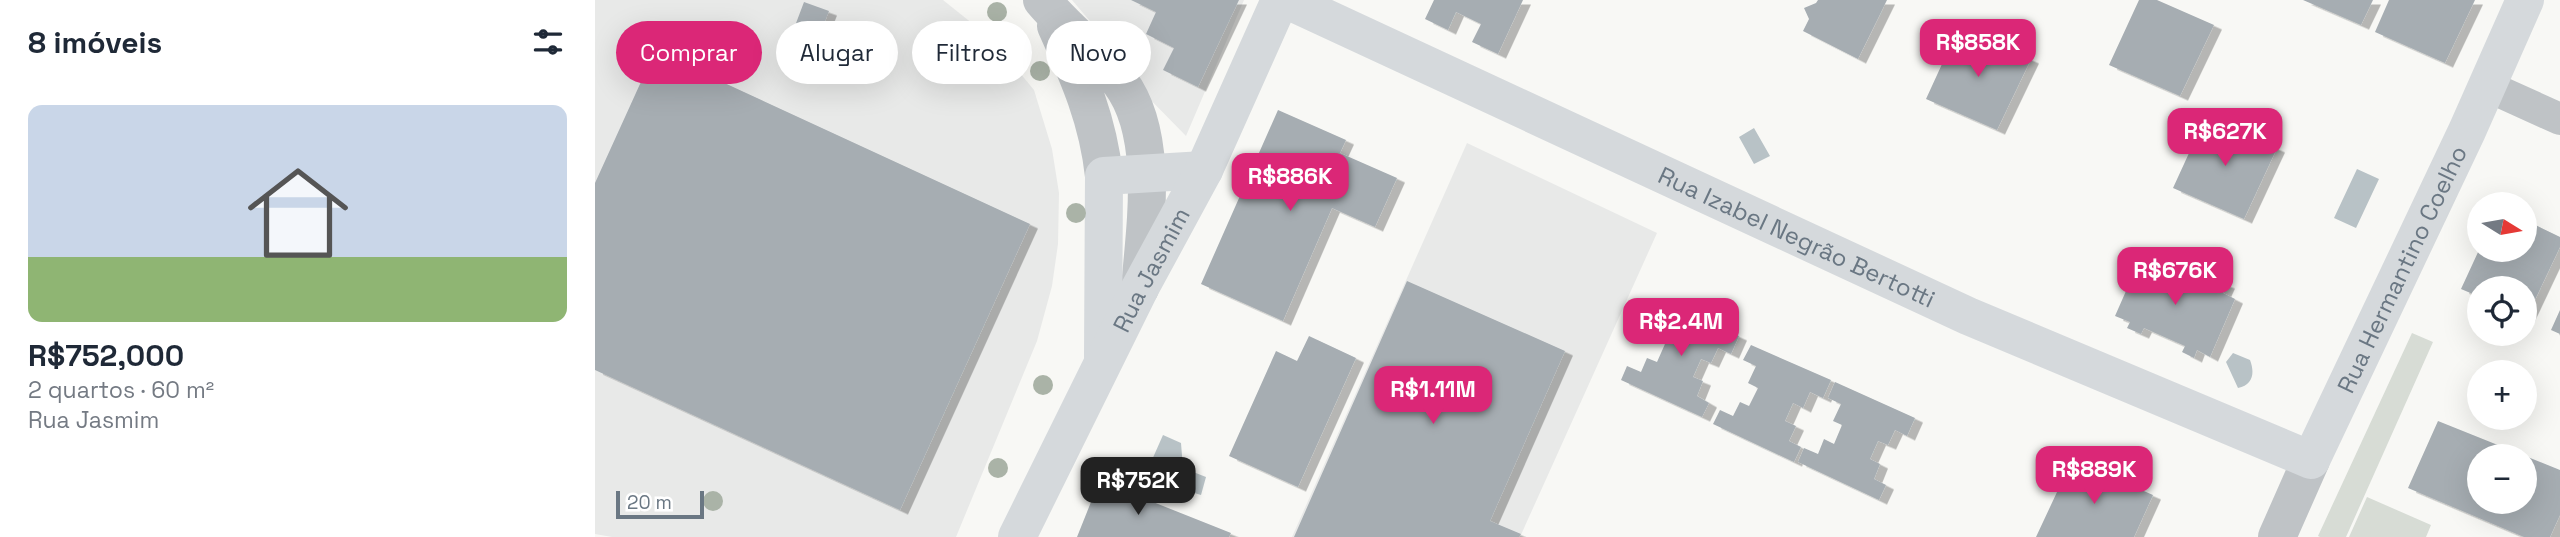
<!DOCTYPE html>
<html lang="pt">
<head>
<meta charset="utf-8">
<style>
	:root { --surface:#fff; --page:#f6f6f7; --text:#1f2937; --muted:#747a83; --accent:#db2777 }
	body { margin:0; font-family:"Space Grotesk",sans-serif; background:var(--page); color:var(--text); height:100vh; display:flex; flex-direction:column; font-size:26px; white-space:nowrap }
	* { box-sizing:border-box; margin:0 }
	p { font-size:23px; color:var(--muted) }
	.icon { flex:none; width:38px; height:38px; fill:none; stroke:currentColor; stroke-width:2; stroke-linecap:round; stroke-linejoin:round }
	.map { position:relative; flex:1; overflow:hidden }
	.panel { display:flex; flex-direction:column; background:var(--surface); width:595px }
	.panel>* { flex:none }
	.hud { position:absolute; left:21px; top:21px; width:665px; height:63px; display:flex; gap:14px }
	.needle { width:46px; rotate:101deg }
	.fabs { position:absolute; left:1872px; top:192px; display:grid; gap:14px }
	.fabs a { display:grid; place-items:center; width:70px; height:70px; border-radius:50%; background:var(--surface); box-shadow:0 7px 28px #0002; font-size:35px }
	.scale { position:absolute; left:21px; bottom:18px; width:88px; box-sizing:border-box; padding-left:7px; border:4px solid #6a7783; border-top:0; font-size:19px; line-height:24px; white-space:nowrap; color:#6a7783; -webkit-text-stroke:5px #fff; paint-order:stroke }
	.price { position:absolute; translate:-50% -60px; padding:0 16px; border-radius:14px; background:var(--accent); color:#fff; font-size:23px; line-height:46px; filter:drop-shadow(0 2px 4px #0008) }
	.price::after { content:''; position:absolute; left:50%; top:42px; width:21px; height:16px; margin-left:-10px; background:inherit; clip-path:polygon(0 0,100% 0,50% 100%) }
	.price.current { background:#222; color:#fff }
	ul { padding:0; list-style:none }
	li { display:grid; align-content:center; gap:14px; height:371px; padding:0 28px }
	li span { display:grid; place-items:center; height:217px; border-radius:14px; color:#555 }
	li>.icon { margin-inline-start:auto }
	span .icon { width:126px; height:126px; fill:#fffc; stroke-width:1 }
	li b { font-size:30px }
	h2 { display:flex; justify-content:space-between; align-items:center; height:84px; padding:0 28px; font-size:30px }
	.pill { padding:0 24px; border-radius:32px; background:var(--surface); box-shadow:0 7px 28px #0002; font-size:24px; line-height:63px }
	.pill.current { background:var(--accent); color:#fff }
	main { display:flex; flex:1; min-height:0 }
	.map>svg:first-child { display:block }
	.built { fill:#e8e9e8 }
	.green { fill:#d7dcd5 }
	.water { fill:#b8c2c6 }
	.building { fill:#a6adb2; fill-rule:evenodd; filter:url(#shadow) }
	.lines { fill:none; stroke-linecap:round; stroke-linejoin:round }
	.minor { stroke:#bfc3c6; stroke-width:32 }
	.tertiary { stroke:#bfc3c6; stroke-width:38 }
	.secondary { stroke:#d5d9dc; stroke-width:38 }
	.tree { fill:#aab3a7 }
	.labels { text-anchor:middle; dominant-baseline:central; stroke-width:7; stroke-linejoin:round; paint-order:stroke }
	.street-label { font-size:24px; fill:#6a7783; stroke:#fff }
</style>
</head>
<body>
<main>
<section class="panel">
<h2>8 imóveis<svg class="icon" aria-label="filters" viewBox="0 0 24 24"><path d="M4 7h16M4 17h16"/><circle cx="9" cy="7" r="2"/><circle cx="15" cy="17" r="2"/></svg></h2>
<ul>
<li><span style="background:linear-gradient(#c9d6e8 70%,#8fb573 0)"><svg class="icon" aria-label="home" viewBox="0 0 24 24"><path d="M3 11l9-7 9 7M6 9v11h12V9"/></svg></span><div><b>R$752,000</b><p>2 quartos · 60 m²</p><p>Rua Jasmim</p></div></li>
</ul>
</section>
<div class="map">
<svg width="1965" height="537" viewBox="0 0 1965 537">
	<defs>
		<filter id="shadow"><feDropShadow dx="8" dy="4.5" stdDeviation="0" flood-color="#0004"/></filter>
	</defs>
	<rect width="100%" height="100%" fill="#f8f8f5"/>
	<path class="built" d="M0 0H348L378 24 410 55 439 90 457 149 464 193 463 244 457 286 442 341 361 537H17L0 534Z
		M477 0H649L591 136 543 87 500 27Z
		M872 143 1062 233 925 537H697Z"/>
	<path class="green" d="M1817 333 1838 342 1751 537H1725L1723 536Z
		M1772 497 1836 525 1831 537H1754Z"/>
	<path class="water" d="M1159 128 1175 156 1159 164 1144 137Z
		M1762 169 1784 179 1761 228 1739 218Z
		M1638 353 1655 360C1660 373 1658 385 1643 388L1631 362Z
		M568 435 586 443 588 468 611 477 606 495 549 478Z"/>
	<path class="building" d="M536 0H644L603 87 568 70 579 48 551 34 561 12Z
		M839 0H928L903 54 877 42 886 24 861 12 853 30 830 19Z
		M1223 0H1292L1263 59 1208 31 1214 19 1209 8 1221 3Z
		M1544 0H1562L1619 25 1585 96 1514 65Z
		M1708 0H1778L1766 25Z
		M1794 0H1880L1850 63 1780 32Z
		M209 2 234 11 213 65 189 55Z
		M1364 27 1436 59 1402 130 1331 99Z
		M60 51 435 224 305 510 0 370V183Z
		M683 110 751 140 745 153 802 178 780 227 737 208 688 321 606 284Z
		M1611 116 1682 148 1649 219 1578 188Z
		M1930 220 1965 237V247L1930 321V289H1885V297L1866 289 1884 250H1930Z
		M1566 254 1577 260 1573 269 1614 288 1617 279 1632 284 1628 293 1640 299 1615 357 1602 350 1599 358 1587 352 1590 346 1549 328 1546 334 1532 328 1535 322 1520 316 1546 257 1561 264Z
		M812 281 970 351 895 521 926 534 924 537H699Z
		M1063 300 1144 336 1136 354 1123 348 1116 363 1106 359 1098 377 1108 381 1102 396 1114 403 1107 417 1026 380 1032 366 1046 372 1052 358 1062 362 1070 344 1061 339 1068 322 1056 316Z
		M1965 310V334L1956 330Z
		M714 336 761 358 703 487 634 456 681 351 702 361Z
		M1156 345 1236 380 1228 398 1215 392 1208 408 1198 403 1190 421 1201 426 1194 441 1206 447 1199 462 1118 424 1125 410 1138 416 1145 402 1154 406 1163 388 1153 383 1161 366 1148 360Z
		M1240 382 1320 418 1312 436 1300 430 1293 445 1283 441 1275 459 1285 464 1279 479 1291 485 1284 500 1203 462 1209 448 1223 454 1229 439 1239 444 1247 425 1238 421 1246 404 1233 398Z
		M1843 421 1965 470V515L1955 537H1929L1813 488ZM1885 457H1930V502H1885Z
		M1477 460 1558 495 1539 537H1441Z
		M506 477 558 502 636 533 634 537H482Z"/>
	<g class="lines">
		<path class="minor" d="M1892 86 1965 119"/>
		<path class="tertiary" d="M447 0C471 29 502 52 525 82 565 135 550 227 545 288
			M461 26C484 77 503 120 509 176
			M1682 537 1716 460"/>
		<g class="secondary">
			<path id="s1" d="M692 0 1373 316 1716 460 1872 131 1930 0"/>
			<path d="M508 357 509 176 609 170"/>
			<path id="s2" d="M422 537 545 288 609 170 685 0"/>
		</g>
	</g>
	<g class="tree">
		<circle cx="402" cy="12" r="10"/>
		<circle cx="445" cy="71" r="10"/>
		<circle cx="481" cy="213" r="10"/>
		<circle cx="448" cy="385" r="10"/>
		<circle cx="403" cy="468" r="10"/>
		<circle cx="118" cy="501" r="10"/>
	</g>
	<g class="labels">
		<g class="street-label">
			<text stroke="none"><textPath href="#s1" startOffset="562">Rua Izabel Negrão Bertotti</textPath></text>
			<text stroke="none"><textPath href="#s1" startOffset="1334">Rua Hermantino Coelho</textPath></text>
			<text stroke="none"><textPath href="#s2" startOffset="299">Rua Jasmim</textPath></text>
		</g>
	</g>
</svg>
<div class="fabs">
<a><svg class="needle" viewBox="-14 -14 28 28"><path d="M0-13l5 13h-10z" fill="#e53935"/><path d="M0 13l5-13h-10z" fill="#747a83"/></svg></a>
<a><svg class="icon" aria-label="locate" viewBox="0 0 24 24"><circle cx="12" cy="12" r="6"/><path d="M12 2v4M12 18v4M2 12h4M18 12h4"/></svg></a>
<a>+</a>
<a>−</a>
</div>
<div class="scale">20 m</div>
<b class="price" style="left:1383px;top:79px">R$858K</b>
<b class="price" style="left:1630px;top:168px">R$627K</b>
<b class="price" style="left:695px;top:213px">R$886K</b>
<b class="price" style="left:1580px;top:307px">R$676K</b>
<b class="price" style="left:1086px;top:358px">R$2.4M</b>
<b class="price" style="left:838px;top:426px">R$1.11M</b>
<b class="price" style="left:1499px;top:506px">R$889K</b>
<b class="price current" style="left:543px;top:517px">R$752K</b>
<div class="hud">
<a class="pill current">Comprar</a>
<a class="pill">Alugar</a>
<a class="pill">Filtros</a>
<a class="pill">Novo</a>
</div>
</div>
</main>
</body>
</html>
